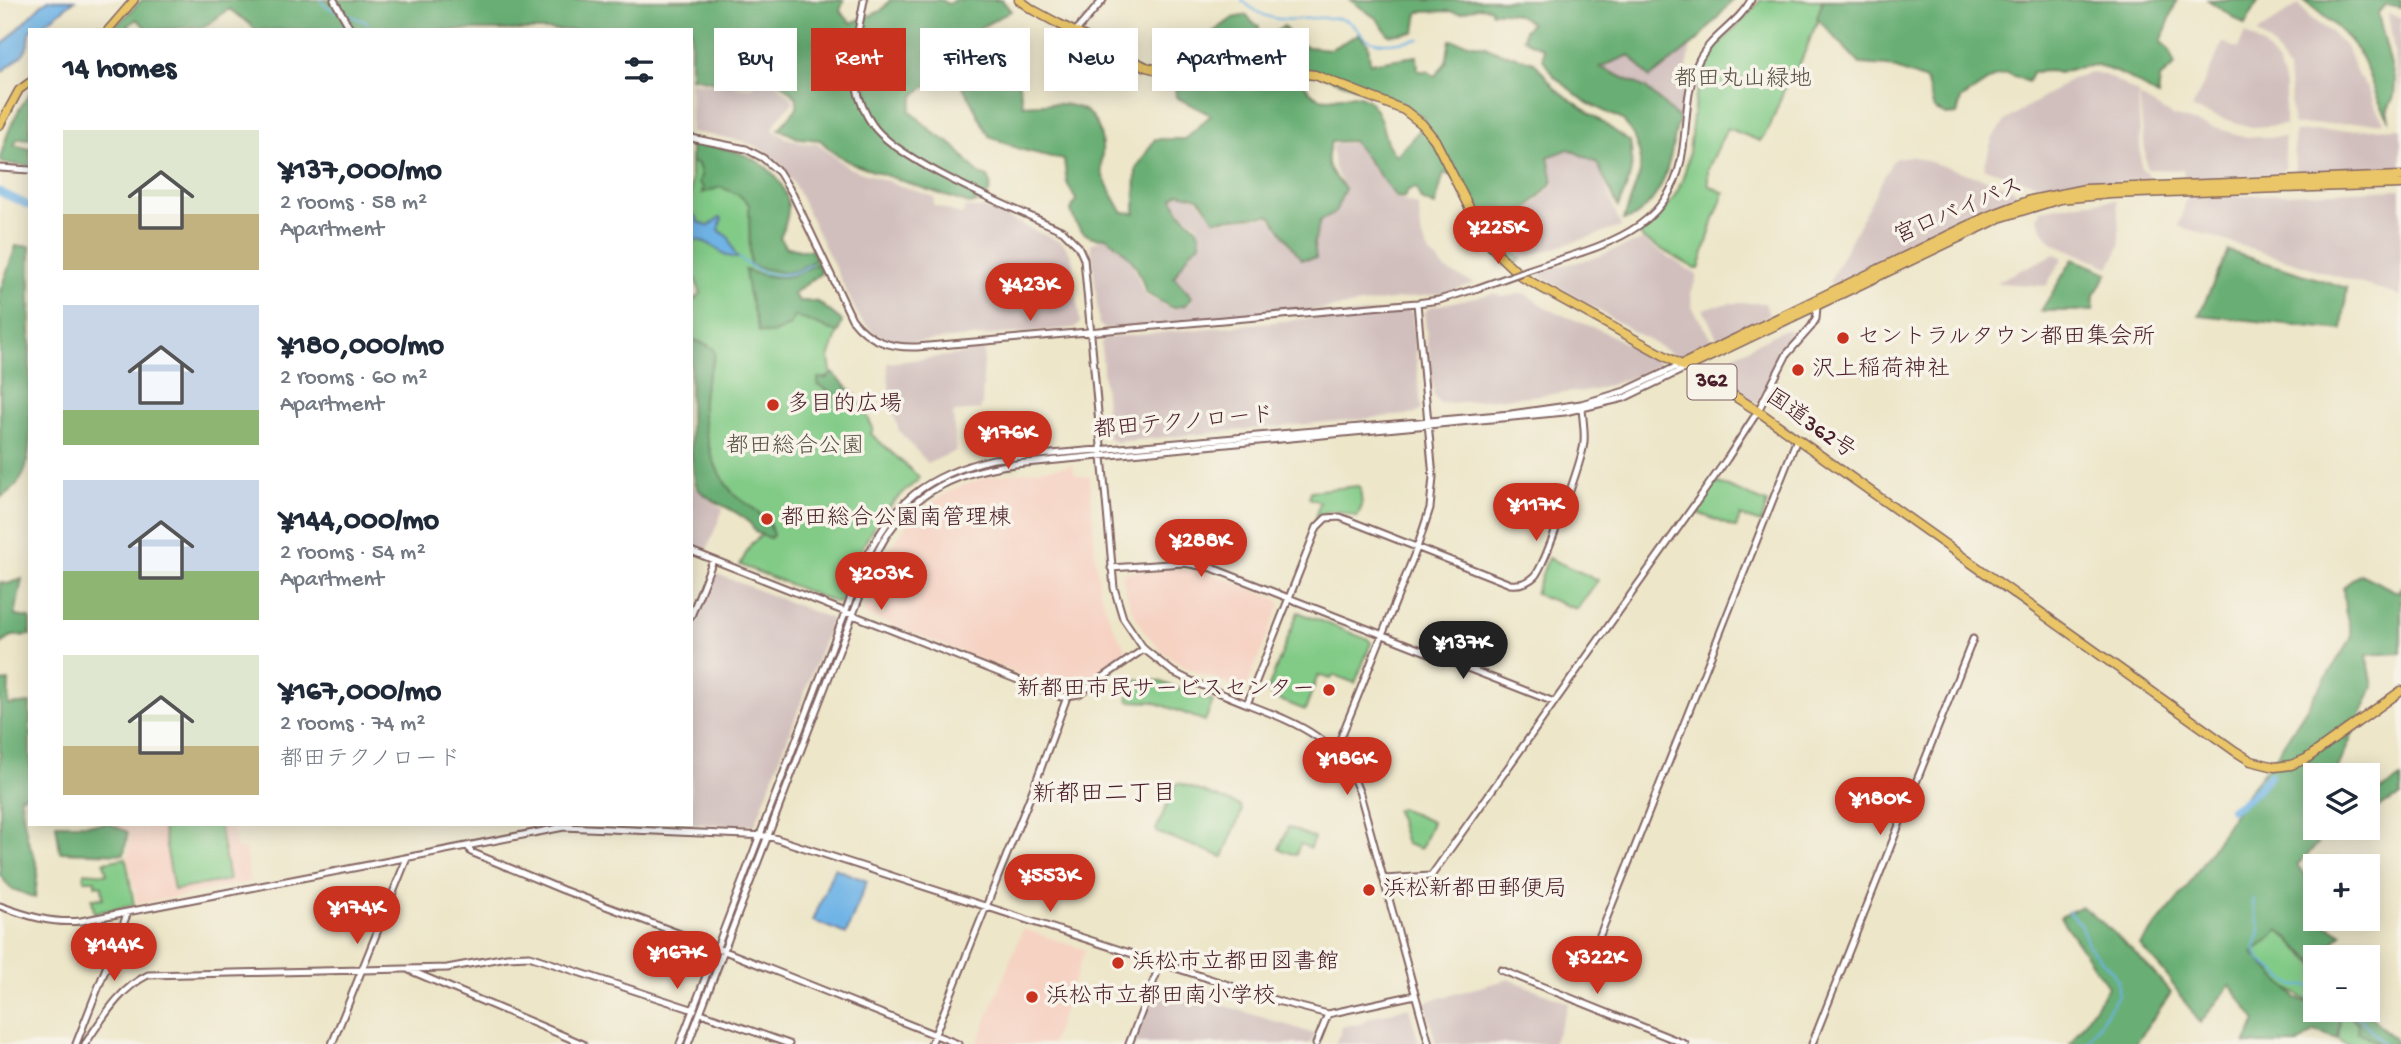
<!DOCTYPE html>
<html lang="en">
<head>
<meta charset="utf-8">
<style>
	:root { --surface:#fff; --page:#f6f6f7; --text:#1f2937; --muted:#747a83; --accent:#c8321e }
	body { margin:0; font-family:"Gochi Hand","Klee One",sans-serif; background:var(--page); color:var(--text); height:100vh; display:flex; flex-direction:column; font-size:26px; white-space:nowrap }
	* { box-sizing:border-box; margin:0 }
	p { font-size:23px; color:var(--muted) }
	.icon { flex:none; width:38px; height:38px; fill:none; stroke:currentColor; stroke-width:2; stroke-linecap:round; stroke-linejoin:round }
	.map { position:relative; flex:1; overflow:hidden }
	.panel { position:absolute; left:28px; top:28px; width:665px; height:798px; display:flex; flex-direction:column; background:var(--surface); border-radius:0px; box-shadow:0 4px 18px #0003 }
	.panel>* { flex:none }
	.top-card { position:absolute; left:714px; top:28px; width:665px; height:63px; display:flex; gap:14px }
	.tools { position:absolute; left:2303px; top:763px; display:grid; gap:14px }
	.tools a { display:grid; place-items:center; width:77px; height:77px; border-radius:0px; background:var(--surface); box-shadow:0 4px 18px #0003; font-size:35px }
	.price { position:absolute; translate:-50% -60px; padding:0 16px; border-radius:24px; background:var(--accent); color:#fff; font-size:23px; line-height:46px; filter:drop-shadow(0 2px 4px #0008) }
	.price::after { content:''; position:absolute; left:50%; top:42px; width:21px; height:16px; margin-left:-10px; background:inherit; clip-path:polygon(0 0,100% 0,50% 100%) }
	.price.on { background:#222; color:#fff }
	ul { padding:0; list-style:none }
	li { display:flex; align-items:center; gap:21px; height:175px; padding:0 35px }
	li span { display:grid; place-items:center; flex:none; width:196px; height:140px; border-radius:0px; color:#555 }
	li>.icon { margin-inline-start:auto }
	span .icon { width:84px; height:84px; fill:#fffc; stroke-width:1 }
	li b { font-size:30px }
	h2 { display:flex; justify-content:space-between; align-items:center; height:84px; padding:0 35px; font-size:30px }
	.tag { padding:0 24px; border-radius:0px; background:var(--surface); box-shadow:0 4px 18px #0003; font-size:24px; line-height:63px }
	.tag.on { background:var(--accent); color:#fff }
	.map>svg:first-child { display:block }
	.built { fill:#f6d2c3 }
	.industrial { fill:#d1bfbd }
	.green { fill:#82cb87; stroke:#667559; stroke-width:2 }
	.forest { fill:#69af74; stroke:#5a6750; stroke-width:2; fill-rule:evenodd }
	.water { fill:#70b4e6; stroke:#5d6a88; stroke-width:2 }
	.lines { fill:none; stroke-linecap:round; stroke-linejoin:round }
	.stream { stroke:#70b4e6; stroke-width:2 }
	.river { stroke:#70b4e6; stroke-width:8 }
	.minor-casing { stroke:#836562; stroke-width:9 }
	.major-casing { stroke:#836562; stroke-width:10 }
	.highway-casing { stroke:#836562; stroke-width:11 }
	.minor { stroke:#fff; stroke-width:5 }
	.major { stroke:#eac669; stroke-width:7 }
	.highway { stroke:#eac669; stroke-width:8 }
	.minor-bridge-casing { stroke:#836562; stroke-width:9; stroke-linecap:butt }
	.minor-bridge { stroke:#fff; stroke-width:5 }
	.poi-dot { fill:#c8321e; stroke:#f7f3e8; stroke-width:2.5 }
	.labels { text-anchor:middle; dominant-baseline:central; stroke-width:7; stroke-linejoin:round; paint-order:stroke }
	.shield { fill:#f7f3e8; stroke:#7e5f64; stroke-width:2 }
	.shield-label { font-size:21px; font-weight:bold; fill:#4a1f2b }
	.park-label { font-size:23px; fill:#5b5347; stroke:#f7f3e8 }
	.street-label { font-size:23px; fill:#4a1f2b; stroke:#f7f3e8 }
	.poi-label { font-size:23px; fill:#4a1f2b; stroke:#f7f3e8; text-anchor:start }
	.neighbourhood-label { font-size:24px; fill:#4a1f2b; stroke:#f7f3e8 }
</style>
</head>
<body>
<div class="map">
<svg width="2401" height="1044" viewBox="0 0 2401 1044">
	<rect width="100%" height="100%" fill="#f7f3e8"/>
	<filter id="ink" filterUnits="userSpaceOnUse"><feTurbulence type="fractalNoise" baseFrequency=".0143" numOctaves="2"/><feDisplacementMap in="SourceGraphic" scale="14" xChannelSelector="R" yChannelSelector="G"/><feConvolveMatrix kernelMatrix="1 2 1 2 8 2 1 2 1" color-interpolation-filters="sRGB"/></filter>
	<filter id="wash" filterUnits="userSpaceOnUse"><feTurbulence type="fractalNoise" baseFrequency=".00686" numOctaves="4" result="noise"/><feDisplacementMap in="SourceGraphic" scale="28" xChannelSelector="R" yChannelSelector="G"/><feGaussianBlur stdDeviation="1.57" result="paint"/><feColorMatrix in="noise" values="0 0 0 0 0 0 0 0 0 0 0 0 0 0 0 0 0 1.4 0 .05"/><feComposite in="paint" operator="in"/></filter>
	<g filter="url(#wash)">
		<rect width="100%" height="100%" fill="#ede6c9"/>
		<path class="built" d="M1074 465 1073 470 1076 475 1090 477 1095 554 1100 591 1112 625 1125 647V651L1088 680 1067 687 1046 685 866 615 863 609 887 553 906 526 928 504 956 488 987 477Z
			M1169 568 1208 572 1277 599 1280 604 1247 686 1245 688 1241 689 1186 668 1164 653 1144 631 1130 606 1122 577 1125 572Z
			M112 824H232L237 849H245L250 882 138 904 128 858 130 832Z
			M1023 929 1085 950 1052 1044H977Z"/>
		<path class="industrial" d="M2299 4 2311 20H2313L2333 34 2347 49 2358 76 2370 92 2374 105 2384 122 2295 125 2293 123 2288 70 2274 47 2257 33Z
			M2388 13 2401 18V98Z
			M2245 33 2264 46 2279 66 2285 85V125L2251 127 2192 109 2223 42 2238 49Z
			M1691 44 1679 119 1646 88 1599 67 1630 55 1650 77Z
			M2091 73 2105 75 2138 93 2141 168 2148 173 2149 180 2073 184 2053 189 1984 168 1992 139 2005 121 2075 77Z
			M767 75 794 101 777 120 773 130 784 137 801 143 818 144 849 168 934 197 933 205 962 215 965 207 987 209 1063 243 1072 257 1080 323 1074 328 914 342 890 340 873 332 859 317 794 184 780 164 761 149 743 141 691 132V82L750 88Z
			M2139 96 2172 116 2247 137H2284L2285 168 2279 175 2184 178 2183 170 2147 169Z
			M2401 128V171L2302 175 2295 170 2294 134 2295 132Z
			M1353 143 1395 198 1418 206 1422 238 1431 255 1449 272 1474 283 1445 293 1301 312 1104 329 1099 324 1091 244 1105 238 1130 257 1144 295 1172 310 1187 306 1194 298 1175 277 1192 252 1201 244V235L1197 224 1183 213 1174 199 1180 194 1198 200 1215 222 1269 217 1300 259H1317L1315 244 1320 221 1335 213 1346 190 1334 168 1332 145Z
			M1569 149 1597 163 1621 227 1523 258 1511 247 1499 221 1528 211 1555 183 1548 159Z
			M1911 156 2007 186 2016 192 2014 198 1832 285 1829 282 1891 163 1897 158Z
			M2401 189V296L2178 226 2187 198Z
			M2117 200 2120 247 2109 267 2053 243 2045 234 2036 217 2041 210 2079 203Z
			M1642 240 1697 275 1691 294 1692 307 1712 340 1711 343 1684 357H1677L1534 272 1590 259Z
			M2055 254 2062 257V259L2046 286 1999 283 1997 281Z
			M1495 293 1502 297 1525 293 1547 309 1603 331 1661 363 1636 376 1595 390 1440 404 1434 397 1424 313 1430 307Z
			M1729 303H1765L1769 315 1718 340 1703 309Z
			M1408 309 1412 313 1421 409 1415 414 1115 442 1108 437 1101 342 1105 338Z
			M1783 330H1792L1757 404 1722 381 1728 371 1723 361Z
			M979 348 984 350 982 405 980 410 955 412 953 414 956 451 928 463 899 431 891 404 887 363 965 354 969 349Z
			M691 478 695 489 723 509 707 550 691 544Z
			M717 574 832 619 755 825 691 824V638Z
			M1509 979 1569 1003 1553 1044H1436L1425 1002Z
			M1157 984 1315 1034 1310 1044H1134Z
			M1409 1007 1419 1044H1335L1343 1026 1360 1024 1371 1017Z"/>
		<path class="green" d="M1760 0H1822L1818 20 1798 68 1791 72 1770 126 1760 141 1727 128 1708 169V185L1724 193 1714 219 1699 269H1696L1642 238 1639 230C1709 188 1679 126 1705 66 1717 40 1744 24 1760 0Z
			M691 144 727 150 785 246 799 250H812L821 273 793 294 799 301 818 302 842 321 829 358 832 378 861 404 873 428 871 434 919 477 918 480C872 516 860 549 840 602L837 603 740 565 751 544 762 535 770 538 773 535 769 523 764 521C760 509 742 503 733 493 711 469 699 422 704 390 706 380 710 369 714 359L708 345 691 339V303L701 293 695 279 691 280Z
			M1716 482 1767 503 1761 523 1740 516 1736 528 1695 512Z
			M1358 486 1360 487 1362 506 1357 517C1341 511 1330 506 1315 518L1320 502 1309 498 1311 491Z
			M1548 558 1598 580 1577 609 1535 594Z
			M1298 612 1369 640 1371 643 1355 683 1334 675 1331 679 1318 675 1305 710 1272 697 1268 689Z
			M1125 679 1158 681 1213 701 1205 721 1154 702 1129 701Z
			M1179 783 1240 806 1242 811 1223 857 1158 833 1156 830 1176 784Z
			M1400 808 1432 822 1421 849 1406 844 1396 810Z
			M162 824H219L229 880 174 890Z
			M1288 827 1314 838 1310 848 1300 844 1296 855 1279 849Z
			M126 858 134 905 94 913 92 899 103 898 102 886 95 885V880H84V872L107 874 104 862Z
			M2279 930 2315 965V1005L2285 987 2253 953Z
			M2331 1010H2343L2380 1044H2345L2338 1039 2340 1020Z"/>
		<path class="forest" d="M142 0H844L840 11 851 23 881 11 890 0H941L948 4 954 0H1002L1011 11 978 29 985 52C1017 64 1017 74 1023 105 1058 103 1099 97 1102 146 1103 154 1100 165 1102 173 1106 186 1116 200 1122 212L1135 213 1136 169 1155 139H1185L1211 115 1176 97 1175 86H1192L1203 62 1209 35 1233 18 1247 15 1252 22 1259 26 1256 51 1262 53 1271 50 1272 64 1274 33 1284 26 1293 42 1308 47 1331 49 1359 34 1368 44 1370 63 1417 56 1418 71H1427L1435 76 1446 62 1450 40 1485 46 1498 52 1534 62 1556 89 1630 142C1635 167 1629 184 1618 207L1597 163 1569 149 1548 157 1553 182 1526 210 1498 221 1508 246 1521 259 1516 264C1487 244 1477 210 1462 180L1444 173 1435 206 1421 200 1416 188 1408 190 1404 198 1396 197 1353 141 1331 142C1323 166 1330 171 1345 189L1335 212 1320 221 1314 243 1316 258 1301 259 1270 215 1215 220 1199 198 1179 193 1173 198C1175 203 1178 210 1182 214 1193 225 1201 227 1200 244L1191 251 1174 277 1192 297 1186 305 1172 308 1146 293C1137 262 1131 256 1106 237 1087 242 1075 227 1071 210L1076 200 1067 183 1064 160 1019 149 989 136 957 75C946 76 924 85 916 94 912 98 912 105 910 111L934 133 954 146 979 174 988 177C993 186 989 193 984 201L969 204 853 164 834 153 820 140 798 138 779 129 797 108V98L768 70 749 83 725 84 691 77V30H255L250 24 229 9 204 27 148 30 137 19 128 26 131 30H112ZM1314 73 1401 103 1424 118 1419 131 1396 156C1393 152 1389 147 1387 142 1382 128 1380 108 1366 99 1344 85 1319 119 1301 77Z
			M1350 0H1349H1733L1697 41 1650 78 1630 55 1600 67 1646 88 1679 119C1670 150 1670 181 1647 206 1640 213 1634 219 1624 220L1626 213 1640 173V155L1633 135 1623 120 1587 103 1555 77 1543 59V48L1528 42 1523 38 1525 30 1531 23C1519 13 1507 11 1492 12L1490 8 1478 7 1460 13 1449 11 1418 12 1415 32 1389 35 1377 19Z
			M1823 0H2177L2161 42 2168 48 2175 65 2160 78 2158 96 2128 77 2097 65 2075 68 2059 73 2050 71 2032 72 2028 82 2007 73 1996 76 1961 99 1957 114 1946 115 1934 109 1926 80 1888 66 1860 64 1817 18Z
			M2208 0H2259L2245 25Z
			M2304 0H2401V8L2386 5 2378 14 2395 82 2394 97 2388 108 2389 119C2376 101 2372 79 2362 59 2351 36 2323 16 2304 0Z
			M30 93V139L18 138 14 145 30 149V166L3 163 0 159C6 134 15 113 30 93Z
			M691 143C724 148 753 151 776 177 793 199 790 215 780 238L785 247 799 250H812L816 259 798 270 785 273 750 266 749 204 739 195 721 187 702 193 703 187 699 183 701 175 698 164 691 162Z
			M16 246H30V441C27 470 26 481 0 498V291Z
			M2228 251 2347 288 2342 330 2199 315Z
			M2073 259 2108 273 2094 295 2093 311H2041Z
			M817 263 821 273 793 294 799 301 818 302 842 321 838 333 795 316 790 326 772 334 759 332 748 291 745 270C776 280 791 281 817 263Z
			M691 339 713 348 715 353C713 366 706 377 704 390 699 422 711 469 733 493 742 503 760 509 764 521L769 523 773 535 770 538 755 532C747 511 715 506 699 490 686 477 691 363 691 339Z
			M833 373 856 396V403L866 407V412C835 408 839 393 818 385V378H827Z
			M2360 574 2397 592 2401 587V653L2367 655 2373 687 2335 775H2315V828H2328L2317 845 2297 865 2307 878 2315 877V914L2313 919 2342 933 2319 957H2315L2314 962 2279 930 2253 953 2296 998 2315 1005V1010H2331L2340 1020 2338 1039 2315 1031 2298 1044H2245L2256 1021 2230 985 2200 1023 2164 972 2140 945 2186 889 2250 789 2276 756 2352 637 2345 610 2343 587Z
			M22 579 15 616 30 618V635L12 636 0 645V582L7 584Z
			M9 681 8 705 30 703V795L20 796 27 837 38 868 35 898 10 888 0 875V682Z
			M2401 778V796L2368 812V798Z
			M56 824H110L128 832 124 854 60 852Z
			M2081 906C2115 931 2144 960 2171 993L2135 1044H2070L2108 987 2060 917Z
			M2343 1010H2364L2399 1044H2380L2357 1031 2358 1022Z"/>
		<path class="water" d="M49 0H75L37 30H30C30 55 18 58 0 73V47L41 5Z
			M691 214 697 217 698 222 709 226 720 217 722 218 719 230 729 238 735 255 739 258C722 259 712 239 693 240L691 245Z
			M834 868 867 881 846 934 813 921Z"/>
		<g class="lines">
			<path class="stream" d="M321 0 325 6 339 12
				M1242 0C1278 34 1301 12 1341 19 1354 21 1357 32 1366 38 1380 48 1405 40 1420 39
				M344 13 366 22 372 30
				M739 258C760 276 788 281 811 264
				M2254 899 2253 905 2260 930 2255 948 2259 959 2294 986H2315
				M2068 911 2080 924 2089 947 2111 970 2118 981V995L2087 1044
				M2352 1010 2384 1044"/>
			<path class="river" d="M0 192 30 206
				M2232 809 2249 798 2270 775"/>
		</g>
	</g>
	<g filter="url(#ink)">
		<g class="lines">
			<g class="minor-casing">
				<path id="minor" d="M334 0 351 30
					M1075 32 1103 0
					M691 138 746 149 763 158 779 172 792 193 852 319C869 341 890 348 917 347L1417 303 1439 300 1478 288
					M0 168 30 170
					M1528 270C1597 246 1673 235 1683 148 1687 120 1686 86 1699 60 1711 36 1739 23 1751 0
					M691 551 1061 697 1079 694 1144 649 1123 618 1114 588 1084 259 1078 246 1063 231C1018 210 897 162 872 124 864 113 859 98 856 85 851 57 859 28 864 0
					M1111 568 1184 563 1212 568 1554 702
					M691 616 713 560
					M1144 649 1173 672 1189 680C1209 688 1229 697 1250 705 1299 724 1341 740 1360 794L1429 1044
					M1247 704 1317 527 1326 518 1340 517 1510 584C1519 585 1528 583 1535 576 1544 566 1583 459 1584 442 1585 432 1583 420 1582 409
					M1332 749 1339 742 1359 693 1417 548 1430 508 1433 477 1417 303
					M468 846 471 852 563 890 707 944 958 1044
					M1384 879 1431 876 1727 459 1758 411 1787 354 1811 327 1816 319 1817 306
					M0 906C27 916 53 924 81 921L564 827 768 836 1281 1002 1328 1014
					M1596 945 1797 439
					M409 970 583 1044
					M1501 970 1685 1044
					M701 1013 789 1044
					M76 1044 128 912
					M85 1044C103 1018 119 989 148 975L447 968 507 957 529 956 694 1010
					M332 1044 407 858
					M680 1044 864 563C893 501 927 475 993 459L1511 414 1581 404 1602 398 1625 391 1680 365
					M688 1044 875 557C902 497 952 472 1015 464L1565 412 1624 398 1686 368
					M931 1044 1034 787 1067 697
					M1129 1044 1161 962
					M1316 1044 1328 1014 1415 995
					M1812 1044 1973 639"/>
			</g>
			<g class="major-casing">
				<path id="major" d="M108 30 134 0
					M0 125 19 90 30 82"/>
			</g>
			<g class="highway-casing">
				<path id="highway" d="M1019 0 1033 10 1059 24 1146 67 1174 74 1261 69 1315 75 1404 110 1422 124 1435 140 1485 239 1503 259 1522 277 1712 382 1758 411 2235 751 2251 761 2275 767 2291 765 2306 759 2401 691
					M1681 365 1986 217 2031 200 2085 189 2401 176
					M1686 368 2002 217 2060 199 2110 194 2401 184"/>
			</g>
			<use href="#minor" class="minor"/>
			<use href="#major" class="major"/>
			<use href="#highway" class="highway"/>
			<g class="minor-bridge-casing">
				<path id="minor-bridge" d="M1478 288 1528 270"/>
			</g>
			<use href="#minor-bridge" class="minor-bridge"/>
		</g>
	</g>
	<g class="poi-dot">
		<circle cx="1843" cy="338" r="7"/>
		<circle cx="1798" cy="370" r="7"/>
		<circle cx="773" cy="405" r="7"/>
		<circle cx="767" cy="519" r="7"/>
		<circle cx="1329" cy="690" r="7"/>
		<circle cx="1369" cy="890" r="7"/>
		<circle cx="1118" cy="963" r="7"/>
		<circle cx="1032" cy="997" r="7"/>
	</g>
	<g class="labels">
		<rect class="shield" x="1687.5" y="364.5" width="49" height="35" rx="5"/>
		<g class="shield-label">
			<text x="1712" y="382">362</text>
		</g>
		<g class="park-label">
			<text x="1743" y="80">都田丸山緑地</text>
			<text x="795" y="447">都田総合公園</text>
		</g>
		<g class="street-label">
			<text transform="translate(1959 212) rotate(-23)">宮口バイパス</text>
			<text transform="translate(1184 424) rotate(-5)">都田テクノロード</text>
			<text transform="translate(1810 425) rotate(35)">国道362号</text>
		</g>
		<g class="poi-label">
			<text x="1857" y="338">セントラルタウン都田集会所</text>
			<text x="1812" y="370">沢上稲荷神社</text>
			<text x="787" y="405">多目的広場</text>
			<text x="781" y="519">都田総合公園南管理棟</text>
			<text x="1315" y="690" text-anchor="end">新都田市民サービスセンター</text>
			<text x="1383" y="890">浜松新都田郵便局</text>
			<text x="1132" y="963">浜松市立都田図書館</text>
			<text x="1046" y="997">浜松市立都田南小学校</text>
		</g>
		<g class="neighbourhood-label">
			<text x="1104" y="795">新都田二丁目</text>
		</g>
	</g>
</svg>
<div class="tools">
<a><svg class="icon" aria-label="layers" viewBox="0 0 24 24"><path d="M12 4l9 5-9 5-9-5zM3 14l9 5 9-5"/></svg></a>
<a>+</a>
<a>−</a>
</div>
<b class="price" style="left:1498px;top:266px">¥225K</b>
<b class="price" style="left:1030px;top:323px">¥423K</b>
<b class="price" style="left:1008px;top:471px">¥176K</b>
<b class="price" style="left:1536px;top:543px">¥117K</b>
<b class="price" style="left:1201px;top:579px">¥288K</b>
<b class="price" style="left:881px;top:612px">¥203K</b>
<b class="price on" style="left:1463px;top:681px">¥137K</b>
<b class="price" style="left:1347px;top:797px">¥186K</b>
<b class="price" style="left:1880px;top:837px">¥180K</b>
<b class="price" style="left:1050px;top:914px">¥553K</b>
<b class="price" style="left:357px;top:946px">¥174K</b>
<b class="price" style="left:114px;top:983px">¥144K</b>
<b class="price" style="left:677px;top:991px">¥167K</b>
<b class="price" style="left:1597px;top:996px">¥322K</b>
<div class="top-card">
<a class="tag">Buy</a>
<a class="tag on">Rent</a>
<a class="tag">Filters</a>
<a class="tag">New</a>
<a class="tag">Apartment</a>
</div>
<section class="panel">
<h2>14 homes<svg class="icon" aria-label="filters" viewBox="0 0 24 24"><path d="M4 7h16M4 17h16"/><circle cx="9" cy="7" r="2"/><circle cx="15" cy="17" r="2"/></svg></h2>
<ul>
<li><span style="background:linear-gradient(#dfe7d0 60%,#c2b280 0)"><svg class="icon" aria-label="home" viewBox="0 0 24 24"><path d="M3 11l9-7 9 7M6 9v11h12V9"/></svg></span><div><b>¥137,000/mo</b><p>2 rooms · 58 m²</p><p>Apartment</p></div></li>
<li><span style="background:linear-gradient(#c9d6e8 75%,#8fb573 0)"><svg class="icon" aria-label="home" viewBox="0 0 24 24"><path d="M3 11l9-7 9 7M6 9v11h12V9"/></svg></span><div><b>¥180,000/mo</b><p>2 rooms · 60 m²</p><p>Apartment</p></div></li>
<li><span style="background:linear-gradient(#c9d6e8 65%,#8fb573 0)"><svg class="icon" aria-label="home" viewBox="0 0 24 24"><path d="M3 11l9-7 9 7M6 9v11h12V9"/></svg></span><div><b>¥144,000/mo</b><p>2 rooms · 54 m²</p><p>Apartment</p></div></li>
<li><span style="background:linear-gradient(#dfe7d0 65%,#c2b280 0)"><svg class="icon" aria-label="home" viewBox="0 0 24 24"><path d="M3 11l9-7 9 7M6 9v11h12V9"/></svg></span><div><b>¥167,000/mo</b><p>2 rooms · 74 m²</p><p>都田テクノロード</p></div></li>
</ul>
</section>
</div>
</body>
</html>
